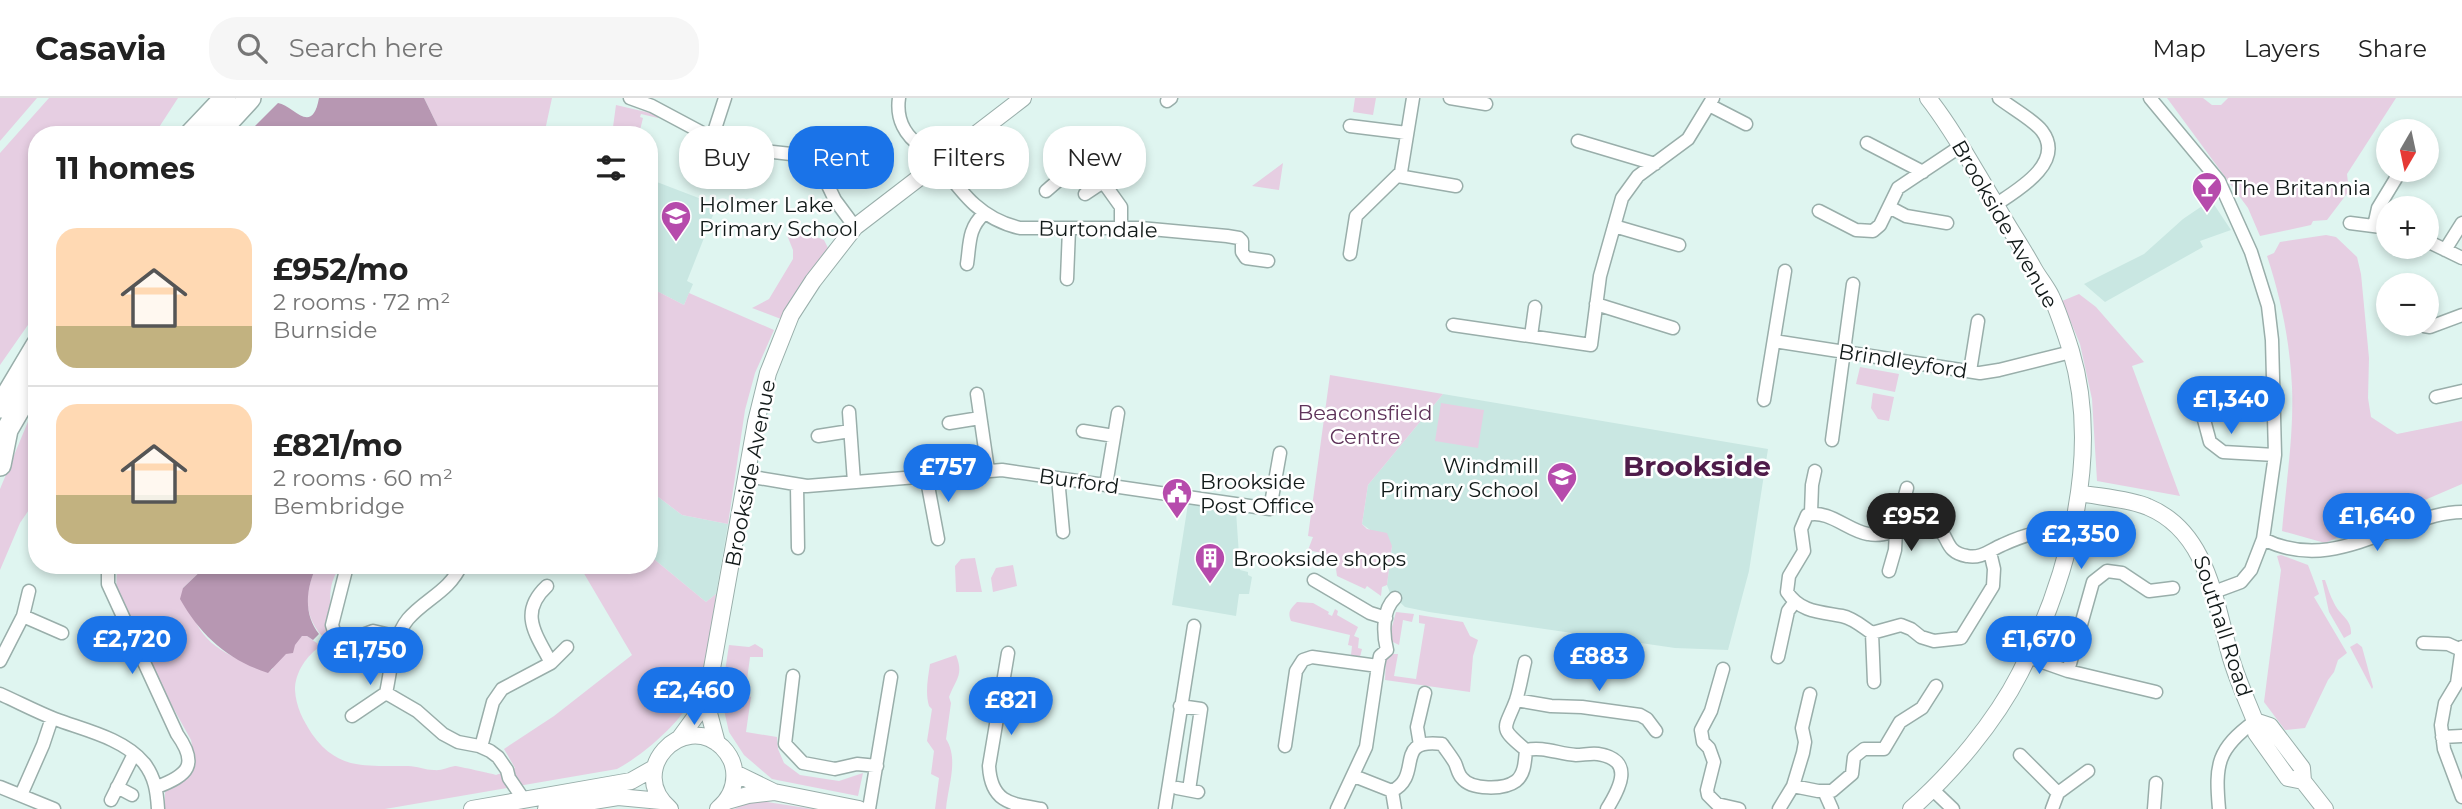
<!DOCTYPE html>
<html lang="en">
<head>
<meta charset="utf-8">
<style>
	:root { --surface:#fff; --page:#f6f6f6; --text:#222; --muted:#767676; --line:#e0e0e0; --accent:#1a73e8 }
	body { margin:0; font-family:Montserrat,sans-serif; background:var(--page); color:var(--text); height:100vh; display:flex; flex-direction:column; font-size:26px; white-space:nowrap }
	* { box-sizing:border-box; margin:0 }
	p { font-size:23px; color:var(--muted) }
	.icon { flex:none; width:38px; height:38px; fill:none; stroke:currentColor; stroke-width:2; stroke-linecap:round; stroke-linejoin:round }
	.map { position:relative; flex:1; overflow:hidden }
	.panel { position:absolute; left:28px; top:28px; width:630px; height:448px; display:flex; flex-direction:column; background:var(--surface); border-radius:28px; box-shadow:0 4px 10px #0003 }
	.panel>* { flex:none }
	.hud { position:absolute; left:679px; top:28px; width:665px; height:63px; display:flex; gap:14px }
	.needle { width:46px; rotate:189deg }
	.fabs { position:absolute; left:2376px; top:21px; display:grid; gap:14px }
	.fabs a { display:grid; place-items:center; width:63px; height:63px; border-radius:50%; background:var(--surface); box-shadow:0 4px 10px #0003; font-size:35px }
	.price { position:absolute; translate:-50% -60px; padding:0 16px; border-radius:24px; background:var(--accent); color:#fff; font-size:23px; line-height:46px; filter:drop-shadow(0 2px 4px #0008) }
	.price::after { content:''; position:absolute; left:50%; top:42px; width:21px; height:16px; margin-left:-10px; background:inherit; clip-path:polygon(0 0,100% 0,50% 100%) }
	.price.selected { background:#222; color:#fff }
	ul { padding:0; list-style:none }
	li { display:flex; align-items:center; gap:21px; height:175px; padding:0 28px }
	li+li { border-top:2px solid var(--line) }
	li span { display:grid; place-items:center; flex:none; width:196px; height:140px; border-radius:21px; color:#555 }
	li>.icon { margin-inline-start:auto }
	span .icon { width:84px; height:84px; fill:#fffc; stroke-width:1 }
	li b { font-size:30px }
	h2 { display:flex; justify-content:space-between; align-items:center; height:84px; padding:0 28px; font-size:30px }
	.chip { padding:0 24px; border-radius:28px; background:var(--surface); box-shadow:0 4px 10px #0003; font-size:24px; line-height:63px }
	.chip.selected { background:var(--accent); color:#fff }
	header { display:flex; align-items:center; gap:42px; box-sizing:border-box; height:98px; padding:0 35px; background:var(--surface); border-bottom:2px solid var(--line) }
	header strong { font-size:33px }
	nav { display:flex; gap:38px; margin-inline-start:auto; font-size:24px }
	.search { width:490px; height:63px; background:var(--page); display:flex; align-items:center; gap:18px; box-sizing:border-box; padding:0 24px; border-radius:28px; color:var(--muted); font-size:26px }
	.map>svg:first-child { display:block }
	.built { fill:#c9e7e2 }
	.green { fill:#e6cee2 }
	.water { fill:#b797b2 }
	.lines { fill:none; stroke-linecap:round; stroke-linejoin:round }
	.street-casing { stroke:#99aeaa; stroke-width:15 }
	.secondary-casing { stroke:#99aeaa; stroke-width:18 }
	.highway-casing { stroke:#99aeaa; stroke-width:24 }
	.street { stroke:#fff; stroke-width:12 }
	.secondary { stroke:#fff; stroke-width:16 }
	.highway { stroke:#fff; stroke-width:21 }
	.labels { text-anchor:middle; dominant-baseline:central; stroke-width:5; stroke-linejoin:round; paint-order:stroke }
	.poi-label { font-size:21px; fill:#111918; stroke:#fff; text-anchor:start }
	.street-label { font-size:21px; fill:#111918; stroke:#fff }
	.park-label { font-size:21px; fill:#5f345a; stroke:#fff }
	.district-label { font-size:28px; font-weight:bold; fill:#4f1c4a; stroke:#fff }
</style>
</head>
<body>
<header>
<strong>Casavia</strong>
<div class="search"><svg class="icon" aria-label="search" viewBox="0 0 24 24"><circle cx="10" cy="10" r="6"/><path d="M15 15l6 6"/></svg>Search here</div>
<nav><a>Map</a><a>Layers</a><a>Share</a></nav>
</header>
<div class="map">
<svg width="2462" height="711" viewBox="0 0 2462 711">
	<rect width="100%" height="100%" fill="#dff5f0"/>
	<path class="built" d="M649 81 717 107 687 183 693 186 684 207 649 189Z
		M2211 102 2231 132 2200 143 2203 149 2105 204 2084 186 2144 156 2183 121Z
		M1443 296 1768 351 1749 473 1728 552 1675 550 1429 514 1405 509 1390 495 1387 487 1392 448 1362 426 1368 387Z
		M649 392 682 417 728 426 716 496 706 504 649 457Z
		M1188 406 1236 413 1240 472 1248 474V477L1252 479 1249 496H1239L1236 518 1172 507Z"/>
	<path class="green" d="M0 0H37L0 43Z
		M49 0H178L154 37H37V214L0 267V55Z
		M424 0H552L544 37H442Z
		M1355 0H1376L1373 17 1353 14Z
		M2167 0H2203L2212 7H2221L2228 0H2396L2347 76 2349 93 2327 122 2313 123 2311 127 2260 138 2248 110Z
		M616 7 659 17 658 20 641 16 640 19 643 20 640 32 646 33 645 37 613 29Z
		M1283 65 1279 92 1252 88Z
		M799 132 824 142 828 150 781 221 752 210 769 201 793 161V152L787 137Z
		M2326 137 2336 139 2357 159 2361 176 2369 260 2368 300 2371 319 2397 336 2462 323V386L2325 445 2282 433C2286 385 2294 337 2292 289 2290 245 2281 200 2267 158L2274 155 2280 144Z
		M649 189 684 207 689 195 774 232 755 275 745 312 728 426 682 417 649 392Z
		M2079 196 2096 209 2144 264 2132 268 2180 398 2097 383 2092 301 2080 246 2062 203Z
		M1860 269 1899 276 1895 294 1856 286Z
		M1330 277 1443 296 1368 387 1362 426 1367 431 1387 435 1392 448 1387 487 1382 489 1381 498 1367 488 1365 491 1337 478 1336 471 1339 465C1327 458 1324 455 1308 452L1313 439 1308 438Z
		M1873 295 1894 299 1889 323 1878 321 1871 310Z
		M37 302V400L20 425 0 472V391Z
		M1441 305 1484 312 1478 350 1435 343Z
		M649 457 706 504 716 496C712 527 709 562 697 592 685 621 645 656 617 671L385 711H165V694L185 681 193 670 194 657 191 642 161 588 116 494 117 471 121 467H207L183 490C196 532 204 547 247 565 257 569 261 574 272 572L274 567 302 538H307L321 548C307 557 295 574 295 592 296 609 303 622 312 636 339 674 368 667 408 668 417 668 425 672 434 672 441 673 448 669 455 668 457 668 494 676 496 677L515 670 504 651 554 618 632 557 579 467H649Z
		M2281 457 2308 467 2319 496 2314 499 2347 555 2338 562 2334 574 2328 582 2305 630 2285 632 2264 604 2281 472 2277 458Z
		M975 460 982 494H956L955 468 961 461Z
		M317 467H342C323 488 331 517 338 541L328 544C303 521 303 497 317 467Z
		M1013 467 1017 488 993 494 991 480 996 470Z
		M2322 482H2325C2328 490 2330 498 2334 505 2340 518 2352 521 2351 536L2344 540 2329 514Z
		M1297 504 1313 505 1329 514 1328 516 1332 518 1335 511 1338 513 1337 517 1358 529 1354 538 1359 540 1358 550 1362 551 1360 559 1351 557 1352 548 1348 547 1350 537 1291 523C1287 513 1291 511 1297 504Z
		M1396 514 1414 516 1412 524 1403 522 1399 547 1391 543 1390 536Z
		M1419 517 1463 524 1470 538 1478 542 1473 558 1470 594 1385 582 1386 560 1390 556H1398L1394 578 1416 581 1425 526 1419 525Z
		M2357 545 2362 549 2373 589 2372 591 2350 549Z
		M755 546 763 551V559H750L745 597 751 599 746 634 777 639 778 651 784 665 800 677 839 683 863 675 858 698 772 681 744 657 729 634 721 599 729 547 749 549Z
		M956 557C964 577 956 581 949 599L951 605 946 641C959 661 948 688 946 711H935L939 680 931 676 934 653 927 643 932 611 929 608C925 594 928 580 930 566Z
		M754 702 813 711H734Z"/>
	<path class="water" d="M319 0H424L442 37H246L278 5C293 7 312 39 319 0Z
		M207 467H317C306 490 303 516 319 536L313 542 307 538H302L295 547 293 555 286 556 268 575C228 562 201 538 180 501L183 490Z"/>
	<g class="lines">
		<g class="street-casing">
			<path id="street" d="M630 0 652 8 712 40 738 50 791 56 810 63 822 75 835 102 855 129
				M899 0C896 21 905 38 922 49
				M1450 0 1486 6
				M2150 0 2219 83 2251 154 2268 208 2272 242 2275 357 2263 441 2251 472 2241 484 2214 494
				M1167 3 1171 0
				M1709 7 1746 26
				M1350 28 1407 35
				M712 40 725 0
				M1578 43 1655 66
				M1867 45 1923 74
				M938 63C962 95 980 121 1020 130H1140L1227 138 1239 140 1242 143V154L1246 160 1268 163
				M1091 67 1121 109V130
				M1398 78 1456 88
				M1046 93 1061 80 1073 81 1120 46
				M1085 96 1103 84
				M1995 107C2016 93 2066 65 2042 33 2034 22 2010 9 1999 0
				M1889 109 1906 118 1947 125
				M1819 113 1856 132 1873 133 1880 127 1898 90 1961 48
				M2350 125 2389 130
				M1614 128 1679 147
				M2374 128 2378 110 2401 72
				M2427 143 2462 160
				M2445 152 2462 125
				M1350 156 1356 118 1401 74 1413 0
				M967 166C970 146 968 130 984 116
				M1067 181 1069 131
				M1596 206 1673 230
				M1453 227 1591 247 1600 178 1622 100 1638 78 1688 41 1713 0
				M2424 228 2430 229 2462 217
				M1531 238 1535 209
				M1774 243 1980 275 1999 272 2071 254
				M1970 273 1978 223
				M977 296 988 372
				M2436 299 2462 293
				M1764 302 1785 173
				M2199 303 2210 344 2223 354 2275 357
				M849 314 854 384
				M949 325 980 320
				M1083 333 1114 338
				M818 338 850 333
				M1832 342 1853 186
				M926 377 938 441
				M747 378 807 388 1002 372 1270 411 1280 355
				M1058 380 1063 434
				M1106 387 1118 315
				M797 388 798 450
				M1811 415 1812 387 1815 373
				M1905 430 1902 409 1907 390
				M2263 441C2315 467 2359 444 2409 426 2426 420 2444 414 2462 414
				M1990 454 1994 471 1993 488 1961 540 1934 543 1921 539 1911 531 1901 527 1872 535C1863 529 1853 520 1842 518 1820 514 1800 514 1787 494L1789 478 1804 453 1801 431 1807 417C1829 411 1848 433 1868 436 1891 441 1913 420 1936 430 1950 436 1943 454 1967 458 1981 461 1990 452 2002 447 2013 442 2031 435 2043 434 2052 433 2062 437 2070 438
				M108 467V486L177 636C199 667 188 677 157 689
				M350 467 346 472 332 527 338 546 373 533 399 539
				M461 467C450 493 425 501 408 521 393 539 391 572 386 595L417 613 443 636 458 644 479 648 490 653 498 659 507 672 509 680 524 702
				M1889 473 1895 452 1896 433
				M1314 482 1370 515 1386 520
				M23 518 62 535
				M1872 535 1874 584
				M2423 545 2448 546 2461 552
				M2462 549 2457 585 2445 605 2441 627 2444 651 2462 699
				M1008 555 989 668C991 704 1010 706 1041 711
				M1778 559 1788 513 1794 505
				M2028 559 2068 573 2156 594
				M0 563 23 518 29 493
				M1525 564C1522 576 1520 590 1516 602 1505 632 1497 628 1526 652
				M551 565 567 549
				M1723 571 1711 613 1701 632 1703 644 1709 650 1714 664 1707 692 1708 697 1717 706 1739 711
				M2068 573 2093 484 2107 473 2122 475 2149 493 2173 490
				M793 578 785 646 803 665 835 671 857 666 877 668
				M0 596C18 604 37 614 55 621 84 632 123 640 144 665 155 679 157 694 158 711
				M1516 602 1551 608 1582 609 1640 617 1647 621 1656 633
				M1180 608 1201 611 1189 692
				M352 618 386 595
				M2442 639 2462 638
				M1420 647 1417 629 1425 595
				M1285 648 1296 573 1303 562 1312 559 1378 568
				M481 649 493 604 502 591 551 565C536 536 518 515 547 488
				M2020 657 2058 695
				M1354 678 1392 693
				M1793 688 1818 693H1832L1852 676 1854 659 1864 651H1884L1900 624 1922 610 1936 588
				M0 689 54 711
				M117 689 132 697
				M1177 690 1198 694
				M1933 692 1953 711
				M1824 693 1832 711
				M21 697 43 647 52 620
				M111 702 134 656
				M869 711 891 579
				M1165 711 1194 528
				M1337 711 1366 649 1378 568 1380 558 1387 552C1383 536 1382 512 1395 500
				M1395 711 1392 693C1424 677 1392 640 1442 646 1446 652 1451 658 1455 665 1457 669 1458 676 1462 680 1471 692 1504 692 1516 683 1525 676 1525 662 1526 652 1543 648 1559 656 1576 657 1583 657 1591 655 1598 656 1635 662 1620 690 1607 711
				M1779 711 1793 688 1803 655 1805 644 1802 630 1810 596
				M2052 711 2058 695 2088 673
				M2154 711 2156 685
				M2219 711C2215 666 2217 651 2255 623"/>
		</g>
		<g class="secondary-casing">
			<path id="secondary" d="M2079 395C2100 399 2130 401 2148 409 2206 433 2214 499 2229 553 2235 577 2246 600 2255 623L2256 635 2288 680 2303 683 2325 711
				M706 604 717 645
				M2255 623 2270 628 2302 670 2303 683
				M679 641 706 604 756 324 768 275 791 217 813 183 855 129 1023 0
				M735 675 774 694 859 711
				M727 703 748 697 774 694
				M472 711 631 683 654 670
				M546 711 618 699 661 703
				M670 711C625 673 683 612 722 649 728 655 733 663 734 672 736 688 730 701 718 711
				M1911 711C1952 675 1995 624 2020 575 2068 481 2102 357 2071 253 2065 234 2059 215 2051 198 2046 188 2039 180 2034 171 2022 149 2008 129 1996 107 1974 71 1954 33 1928 0"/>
		</g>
		<g class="highway-casing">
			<path id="highway" d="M190 37 225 0
				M216 37 250 0
				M0 309 37 247
				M0 344 37 280
				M0 367 7 332"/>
		</g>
		<use href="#street" class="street"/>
		<use href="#secondary" class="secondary"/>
		<use href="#highway" class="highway"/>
	</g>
	<defs>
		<g id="bar-pin" transform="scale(1.575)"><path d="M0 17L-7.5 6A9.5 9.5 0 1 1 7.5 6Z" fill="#b64bac" stroke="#fff"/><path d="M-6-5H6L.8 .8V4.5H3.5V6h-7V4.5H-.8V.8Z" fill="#fff"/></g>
		<g id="school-pin" transform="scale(1.575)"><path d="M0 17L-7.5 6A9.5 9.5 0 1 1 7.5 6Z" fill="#b64bac" stroke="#fff"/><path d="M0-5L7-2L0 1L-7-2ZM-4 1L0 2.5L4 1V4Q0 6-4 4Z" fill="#fff"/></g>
		<g id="civic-pin" transform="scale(1.575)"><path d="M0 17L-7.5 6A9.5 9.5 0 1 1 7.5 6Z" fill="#b64bac" stroke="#fff"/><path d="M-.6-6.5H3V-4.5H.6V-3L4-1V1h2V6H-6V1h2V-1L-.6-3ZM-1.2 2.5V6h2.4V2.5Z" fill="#fff"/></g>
		<g id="building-pin" transform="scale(1.575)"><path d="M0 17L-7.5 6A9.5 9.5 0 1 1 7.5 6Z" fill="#b64bac" stroke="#fff"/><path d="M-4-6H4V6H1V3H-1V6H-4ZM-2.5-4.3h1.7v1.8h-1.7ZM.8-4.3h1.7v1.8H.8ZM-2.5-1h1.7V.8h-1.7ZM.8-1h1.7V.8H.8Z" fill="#fff"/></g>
	</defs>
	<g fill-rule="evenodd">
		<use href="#bar-pin" x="2207" y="89"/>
		<use href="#school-pin" x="676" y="118"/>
		<use href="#school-pin" x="1562" y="379"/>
		<use href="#civic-pin" x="1177" y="395"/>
		<use href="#building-pin" x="1210" y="460"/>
	</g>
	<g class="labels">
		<g class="poi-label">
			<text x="2230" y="89">The Britannia</text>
			<text x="699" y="106">Holmer Lake<tspan x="699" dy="24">Primary School</tspan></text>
			<text x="1539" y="367" text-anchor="end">Windmill<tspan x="1539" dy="24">Primary School</tspan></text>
			<text x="1200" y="383">Brookside<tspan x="1200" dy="24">Post Office</tspan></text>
			<text x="1233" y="460">Brookside shops</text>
		</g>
		<g class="street-label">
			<text transform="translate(2005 126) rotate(60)">Brookside Avenue</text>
			<text transform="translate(1098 131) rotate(1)">Burtondale</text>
			<text transform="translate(1903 263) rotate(9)">Brindleyford</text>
			<text transform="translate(750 375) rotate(-79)">Brookside Avenue</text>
			<text transform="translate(1079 383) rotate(8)">Burford</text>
			<text transform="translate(2223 528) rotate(72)">Southall Road</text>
		</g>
		<g class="park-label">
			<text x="1365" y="314">Beaconsfield<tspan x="1365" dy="24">Centre</tspan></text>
		</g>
		<g class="district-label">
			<text x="1697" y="368">Brookside</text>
		</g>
	</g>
</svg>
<div class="fabs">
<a><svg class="needle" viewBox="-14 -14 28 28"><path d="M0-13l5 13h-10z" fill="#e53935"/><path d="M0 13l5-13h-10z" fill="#767676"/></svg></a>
<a>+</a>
<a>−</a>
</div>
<b class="price" style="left:2231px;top:338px">£1,340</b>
<b class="price" style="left:948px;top:406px">£757</b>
<b class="price selected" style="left:1911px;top:455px">£952</b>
<b class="price" style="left:2377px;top:455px">£1,640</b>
<b class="price" style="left:2081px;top:473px">£2,350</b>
<b class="price" style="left:132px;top:578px">£2,720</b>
<b class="price" style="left:2039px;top:578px">£1,670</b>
<b class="price" style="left:370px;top:589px">£1,750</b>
<b class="price" style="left:1599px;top:595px">£883</b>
<b class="price" style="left:694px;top:629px">£2,460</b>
<b class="price" style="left:1011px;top:639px">£821</b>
<div class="hud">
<a class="chip">Buy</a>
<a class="chip selected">Rent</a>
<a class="chip">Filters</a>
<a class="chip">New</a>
</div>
<section class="panel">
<h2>11 homes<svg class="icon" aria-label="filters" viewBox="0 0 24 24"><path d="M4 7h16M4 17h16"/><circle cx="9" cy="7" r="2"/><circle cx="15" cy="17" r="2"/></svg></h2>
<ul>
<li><span style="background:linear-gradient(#ffd9b3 70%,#c2b280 0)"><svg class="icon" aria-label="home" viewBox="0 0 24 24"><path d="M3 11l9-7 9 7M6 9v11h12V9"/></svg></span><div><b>£952/mo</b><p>2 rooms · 72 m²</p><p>Burnside</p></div></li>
<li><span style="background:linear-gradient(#ffd9b3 65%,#c2b280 0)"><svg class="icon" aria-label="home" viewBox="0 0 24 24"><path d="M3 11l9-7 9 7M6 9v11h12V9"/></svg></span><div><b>£821/mo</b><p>2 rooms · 60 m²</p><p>Bembridge</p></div></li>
</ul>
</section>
</div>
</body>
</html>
